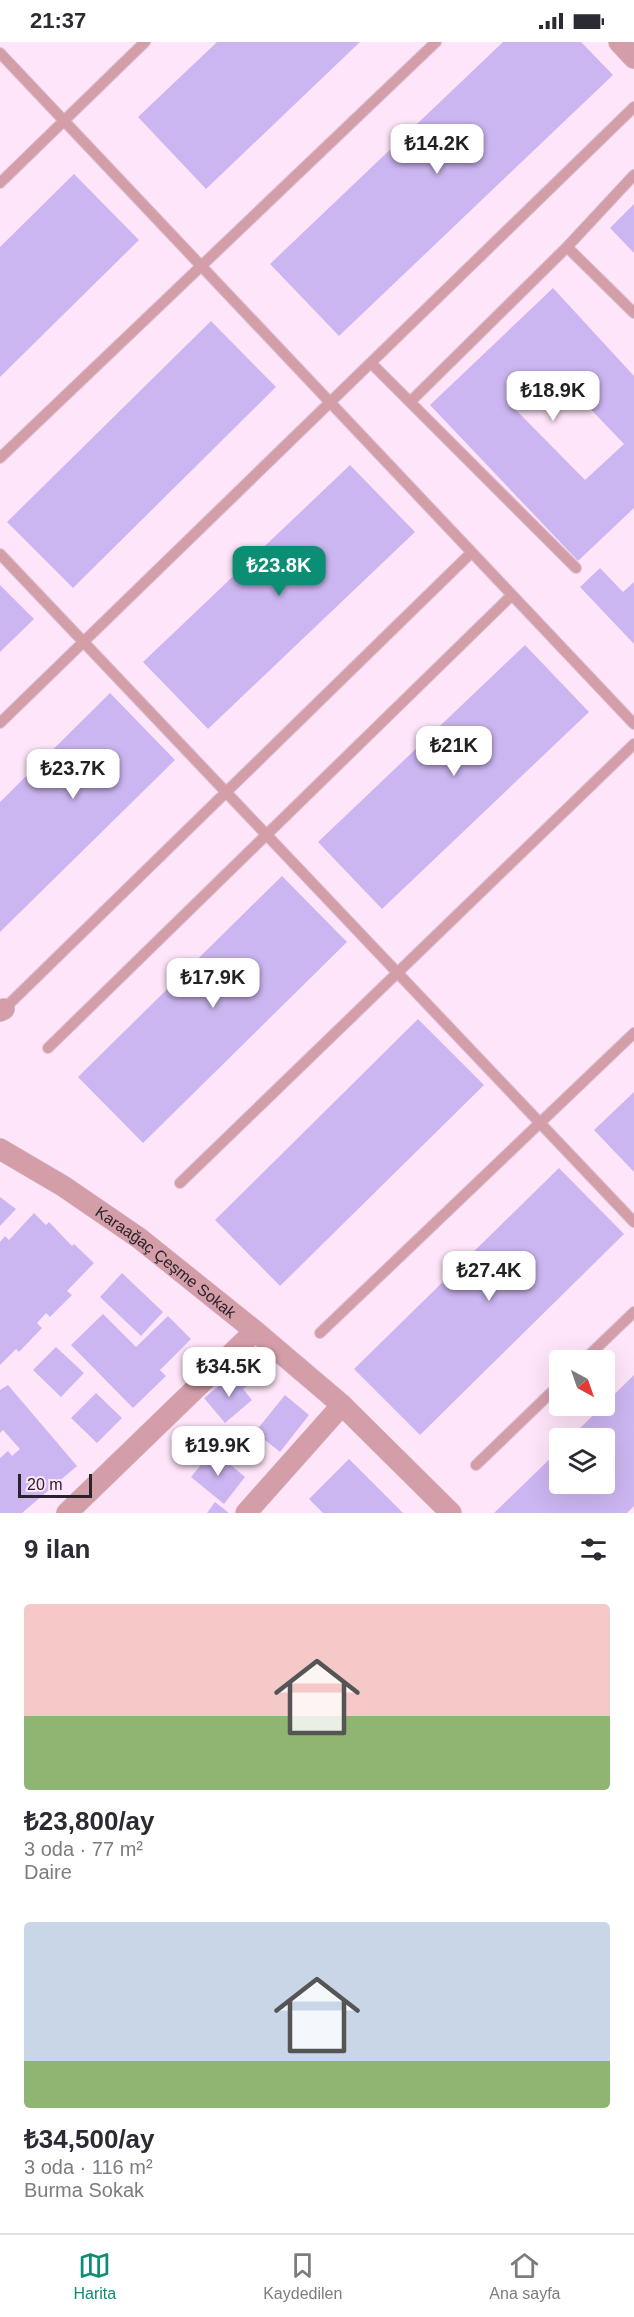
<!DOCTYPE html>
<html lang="tr">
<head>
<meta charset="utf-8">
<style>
	:root { --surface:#fff; --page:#f2f2f3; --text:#2b2b33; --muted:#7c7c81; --line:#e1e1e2; --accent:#0b8e74 }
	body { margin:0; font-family:Helvetica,sans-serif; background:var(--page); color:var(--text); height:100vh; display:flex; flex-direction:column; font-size:22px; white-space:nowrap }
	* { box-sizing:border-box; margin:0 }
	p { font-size:20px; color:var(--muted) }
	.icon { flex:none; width:33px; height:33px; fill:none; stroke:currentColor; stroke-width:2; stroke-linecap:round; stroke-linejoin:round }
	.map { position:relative; height:1471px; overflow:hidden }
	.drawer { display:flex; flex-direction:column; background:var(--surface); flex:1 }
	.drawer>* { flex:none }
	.needle { width:39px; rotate:140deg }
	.controls { position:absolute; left:549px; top:1308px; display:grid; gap:12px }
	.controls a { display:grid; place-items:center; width:66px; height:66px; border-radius:6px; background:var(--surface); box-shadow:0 6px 24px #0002; font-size:30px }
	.scale { position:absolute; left:18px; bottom:15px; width:74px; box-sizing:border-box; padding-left:6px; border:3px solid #2b2229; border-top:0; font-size:16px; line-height:21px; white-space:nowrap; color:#2b2229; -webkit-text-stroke:4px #ffe5f9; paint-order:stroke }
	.price { position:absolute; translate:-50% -51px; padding:0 14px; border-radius:12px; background:#fff; color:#222; font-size:20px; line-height:39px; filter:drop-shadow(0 2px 3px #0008) }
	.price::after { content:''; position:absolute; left:50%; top:36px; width:18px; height:14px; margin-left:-9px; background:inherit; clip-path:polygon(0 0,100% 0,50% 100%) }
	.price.on { background:var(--accent); color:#fff }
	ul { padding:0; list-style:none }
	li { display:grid; align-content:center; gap:12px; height:318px; padding:0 24px }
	li span { display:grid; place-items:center; height:186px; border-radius:6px; color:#555 }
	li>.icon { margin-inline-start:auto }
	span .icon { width:108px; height:108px; fill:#fffc; stroke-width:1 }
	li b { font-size:26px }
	h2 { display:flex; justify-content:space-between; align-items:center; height:72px; padding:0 24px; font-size:26px }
	.status { display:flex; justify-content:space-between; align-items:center; height:42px; padding:0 30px; background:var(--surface); direction:ltr }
	.status svg { height:16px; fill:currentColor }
	.tabs { display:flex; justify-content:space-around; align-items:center; height:84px; border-top:2px solid var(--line); background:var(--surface); font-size:16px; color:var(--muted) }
	.tabs a { display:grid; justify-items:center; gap:3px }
	.tabs .on { color:var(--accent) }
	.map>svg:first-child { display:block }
	.building { fill:#ccb6f1; fill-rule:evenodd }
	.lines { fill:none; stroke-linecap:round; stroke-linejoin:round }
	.service-casing { stroke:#d9c2d4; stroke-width:12 }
	.minor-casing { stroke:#d9c2d4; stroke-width:22 }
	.service { stroke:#d49ea9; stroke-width:10 }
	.minor { stroke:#d49ea9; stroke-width:21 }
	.labels { text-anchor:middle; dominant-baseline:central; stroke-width:5; stroke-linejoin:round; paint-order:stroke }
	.street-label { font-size:16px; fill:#2b2229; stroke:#ffe5f9 }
</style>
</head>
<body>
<div class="status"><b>21:37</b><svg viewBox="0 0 49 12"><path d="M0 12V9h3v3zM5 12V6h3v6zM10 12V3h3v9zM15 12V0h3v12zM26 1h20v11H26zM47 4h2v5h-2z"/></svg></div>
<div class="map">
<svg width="634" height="1471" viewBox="0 0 634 1471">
	<rect width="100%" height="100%" fill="#ffe5f9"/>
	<path class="building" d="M217 0H360L206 147 138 75Z
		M503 0H581L613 33 339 294 270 222Z
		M74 132 139 198 0 335V205Z
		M634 162V211L610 186Z
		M553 246 634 334V466L578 519 430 363ZM555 330 624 402 585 438 515 367Z
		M211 279 276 345 73 546 7 480Z
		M350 423 415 490 208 687 143 620Z
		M600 526 623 550 634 540V602L580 545Z
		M0 543 34 577 0 610Z
		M525 603 589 670 382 867 318 800Z
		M110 651 175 718 0 890V760Z
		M282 834 347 900 143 1101 78 1035Z
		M418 977 484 1043 280 1244 215 1178Z
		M634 1050V1130L594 1088Z
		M559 1126 624 1192 420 1393 354 1327Z
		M0 1155 16 1167 0 1184Z
		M34 1171 46 1183 49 1180 72 1204 74 1202 94 1221 67 1249 72 1253 50 1275 46 1271 37 1281 42 1286 19 1310 16 1307 0 1323V1200L5 1194 9 1198Z
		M122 1231 163 1270 141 1294 100 1255Z
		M103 1272 136 1305 168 1274 191 1297 160 1328 166 1334 133 1366 71 1303Z
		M56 1305 84 1331 61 1355 33 1328Z
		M236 1330 247 1344 243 1347 252 1358 225 1381 204 1356Z
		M634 1333V1464L627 1471H494L560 1407V1442H604V1396H570Z
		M8 1343 77 1424 22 1471H0V1416L8 1409 12 1414 20 1407 3 1388 0 1391V1348Z
		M96 1351 122 1376 97 1401 71 1376Z
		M285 1353 309 1373 280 1410 255 1390Z
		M213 1408 245 1435 224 1462 191 1435Z
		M349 1417 403 1471H323L309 1457Z
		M215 1460 229 1471H207Z"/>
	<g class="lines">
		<g class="service-casing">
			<path id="service" d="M0 11 634 682
				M0 141 145 0
				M567 205 634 271
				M371 321 576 526
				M410 360 567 205 634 133
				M0 416 436 0
				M0 512 634 1180
				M0 681 634 65
				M4 967 471 511
				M48 1006 511 554
				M180 1141 634 702
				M320 1291 634 991
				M584 1318 634 1270
				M476 1423 560 1342"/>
		</g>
		<g class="minor-casing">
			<g id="minor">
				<path d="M619 0 634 16"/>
				<path d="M0 969 4 967"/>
				<path id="s1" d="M0 1107 63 1144 139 1196 255 1289 342 1363 451 1471"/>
				<path d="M67 1471 255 1289"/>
				<path d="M246 1471 342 1363"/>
			</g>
		</g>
		<use href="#service" class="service"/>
		<use href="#minor" class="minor"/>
	</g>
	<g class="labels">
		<g class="street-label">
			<text stroke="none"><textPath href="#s1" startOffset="201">Karaağaç Çeşme Sokak</textPath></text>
		</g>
	</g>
</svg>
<div class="controls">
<a><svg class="needle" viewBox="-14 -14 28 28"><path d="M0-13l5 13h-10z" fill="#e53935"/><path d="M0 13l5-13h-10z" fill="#7c7c81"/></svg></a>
<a><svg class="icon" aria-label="layers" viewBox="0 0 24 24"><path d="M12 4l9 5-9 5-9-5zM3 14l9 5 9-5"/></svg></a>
</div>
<div class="scale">20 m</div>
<b class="price" style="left:437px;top:133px">₺14.2K</b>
<b class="price" style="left:553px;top:380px">₺18.9K</b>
<b class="price on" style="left:279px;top:555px">₺23.8K</b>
<b class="price" style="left:454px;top:735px">₺21K</b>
<b class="price" style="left:73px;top:758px">₺23.7K</b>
<b class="price" style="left:213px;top:967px">₺17.9K</b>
<b class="price" style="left:489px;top:1260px">₺27.4K</b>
<b class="price" style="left:229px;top:1356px">₺34.5K</b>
<b class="price" style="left:218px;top:1435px">₺19.9K</b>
</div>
<section class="drawer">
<h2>9 ilan<svg class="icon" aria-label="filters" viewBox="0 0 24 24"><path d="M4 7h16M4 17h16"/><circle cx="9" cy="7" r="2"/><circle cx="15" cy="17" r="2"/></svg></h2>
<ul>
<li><span style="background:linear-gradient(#f6c9c9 60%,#8fb573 0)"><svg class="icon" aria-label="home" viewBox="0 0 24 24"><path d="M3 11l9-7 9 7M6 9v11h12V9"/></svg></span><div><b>₺23,800/ay</b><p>3 oda · 77 m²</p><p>Daire</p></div></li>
<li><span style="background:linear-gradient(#c9d6e8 75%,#8fb573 0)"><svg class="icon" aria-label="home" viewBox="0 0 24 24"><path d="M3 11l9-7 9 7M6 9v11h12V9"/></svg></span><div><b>₺34,500/ay</b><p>3 oda · 116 m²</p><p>Burma Sokak</p></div></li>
</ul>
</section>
<nav class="tabs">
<a class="on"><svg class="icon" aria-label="map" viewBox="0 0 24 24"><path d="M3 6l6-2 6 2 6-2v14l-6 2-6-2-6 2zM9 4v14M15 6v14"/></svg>Harita</a>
<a><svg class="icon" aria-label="saved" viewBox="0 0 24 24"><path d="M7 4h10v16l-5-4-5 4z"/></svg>Kaydedilen</a>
<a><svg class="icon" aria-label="home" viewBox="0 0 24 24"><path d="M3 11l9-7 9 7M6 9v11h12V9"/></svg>Ana sayfa</a>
</nav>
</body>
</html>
